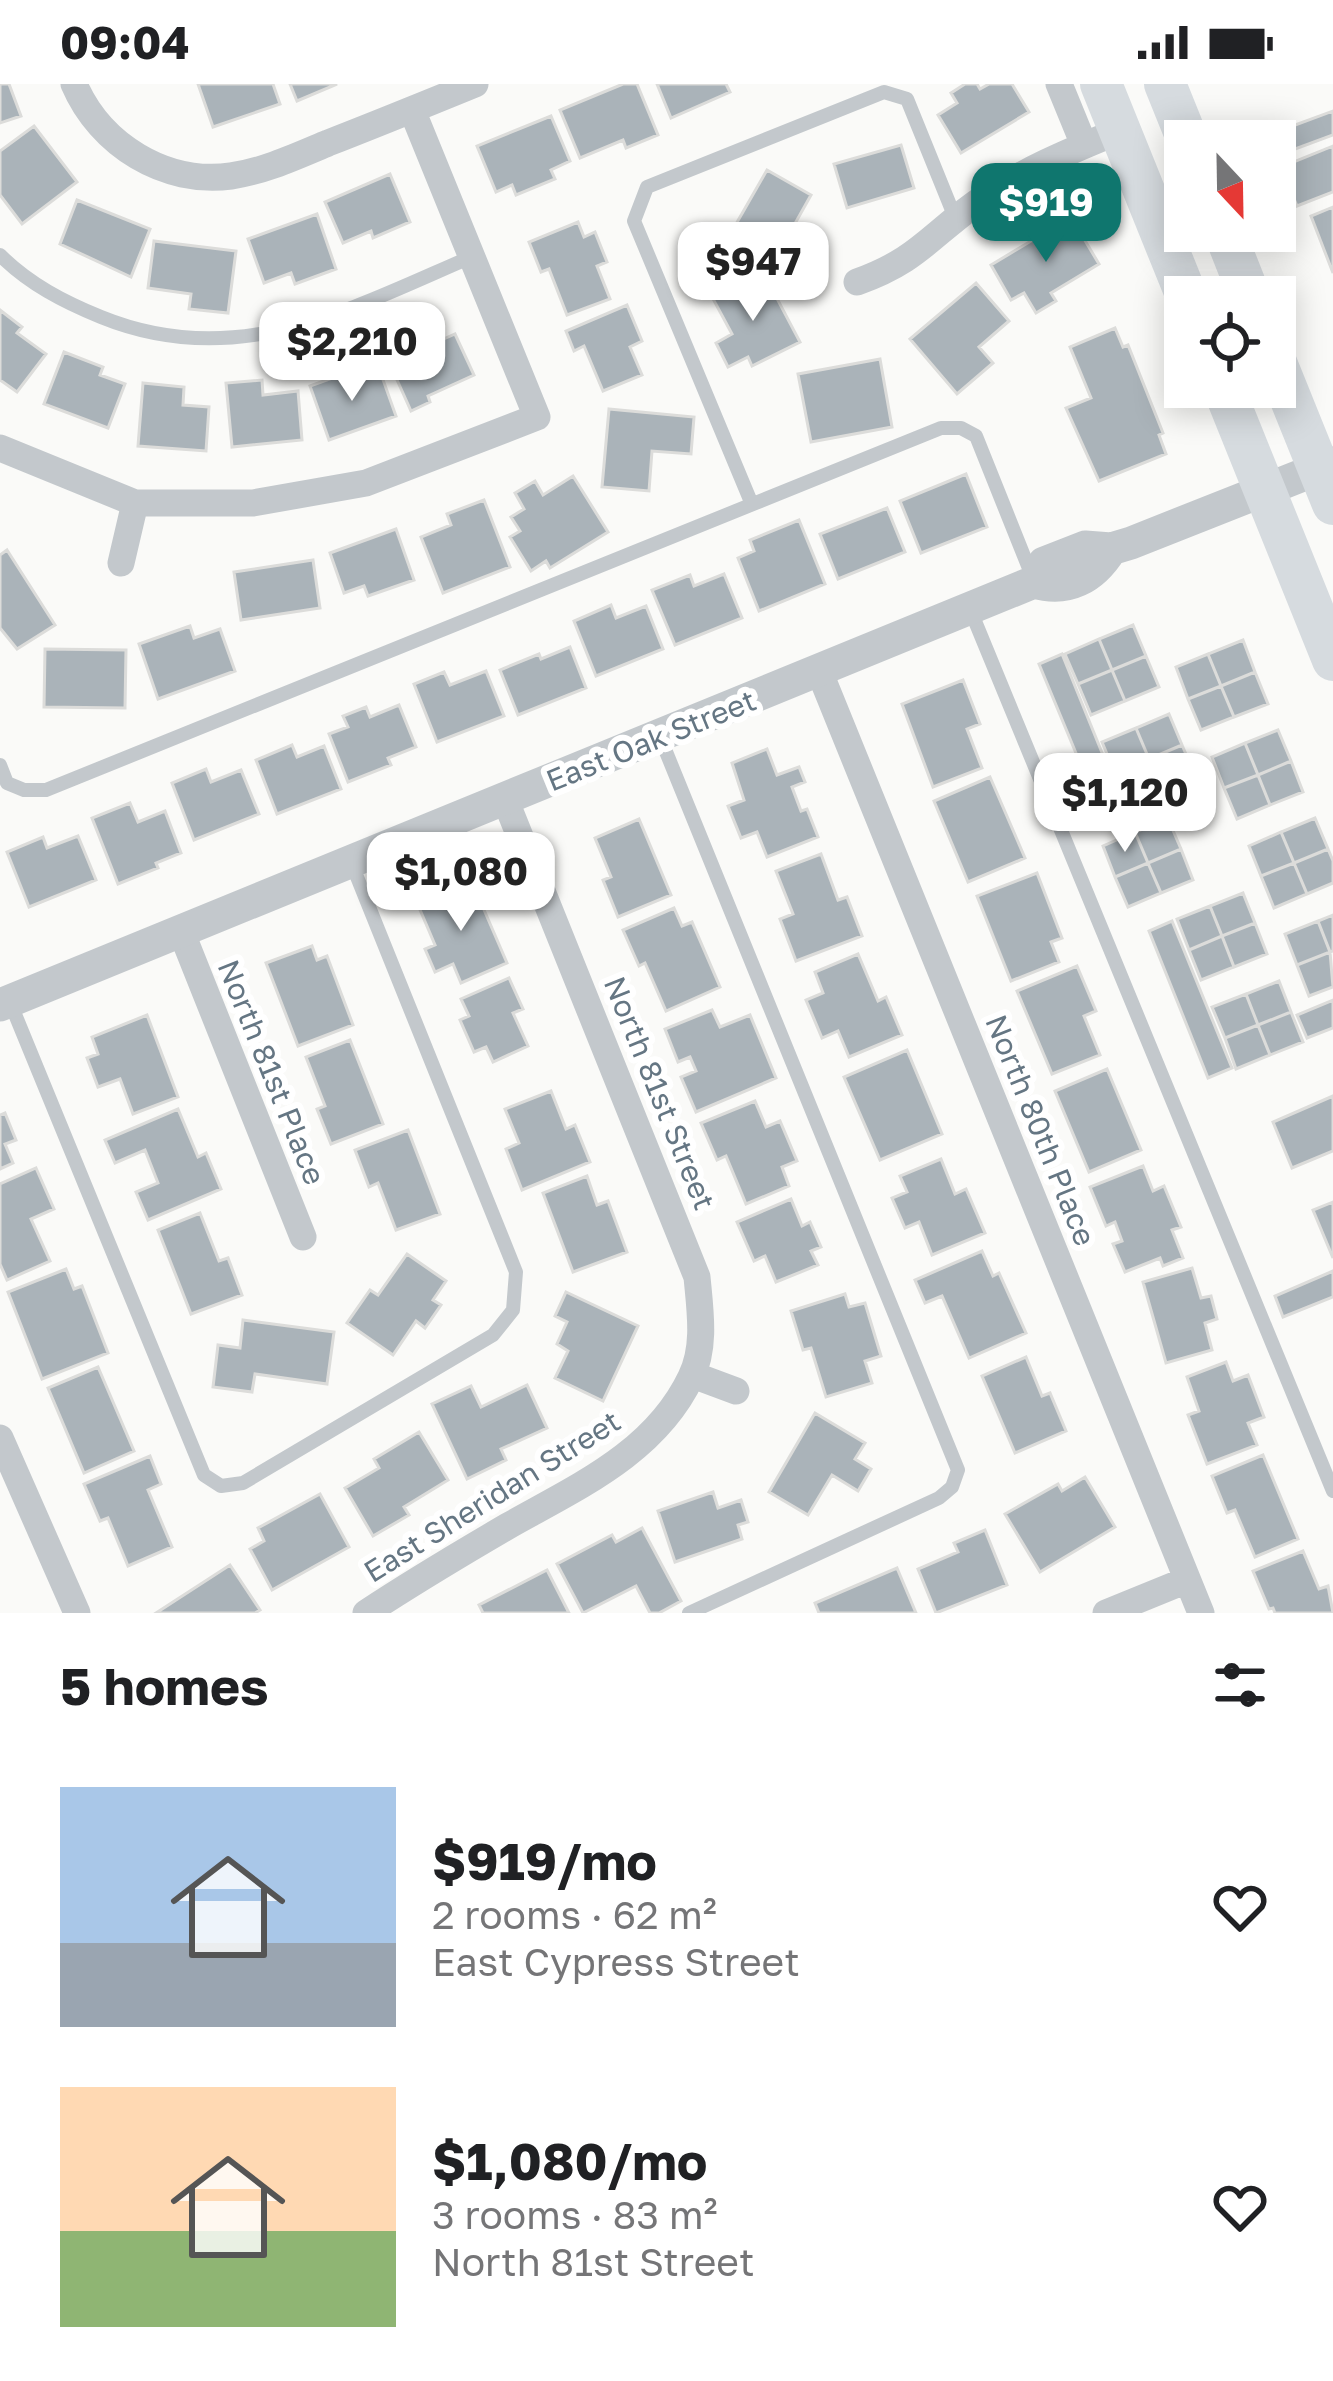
<!DOCTYPE html>
<html lang="en">
<head>
<meta charset="utf-8">
<style>
	:root { --surface:#fff; --page:#f2f2f2; --text:#202124; --muted:#757577; --accent:#0f766e }
	body { margin:0; font-family:"Golos Text",sans-serif; background:var(--page); color:var(--text); height:100vh; display:flex; flex-direction:column; font-size:45px; white-space:nowrap }
	* { box-sizing:border-box; margin:0 }
	p { font-size:39px; color:var(--muted) }
	.icon { flex:none; width:66px; height:66px; fill:none; stroke:currentColor; stroke-width:2; stroke-linecap:round; stroke-linejoin:round }
	.map { position:relative; height:1529px; overflow:hidden }
	.details { display:flex; flex-direction:column; background:var(--surface); flex:1 }
	.details>* { flex:none }
	.needle { width:78px; rotate:158deg }
	.fabs { position:absolute; left:1164px; top:36px; display:grid; gap:24px }
	.fabs a { display:grid; place-items:center; width:132px; height:132px; border-radius:0px; background:var(--surface); box-shadow:0 6px 30px #0003; font-size:60px }
	.price { position:absolute; translate:-50% -102px; padding:0 27px; border-radius:24px; background:#fff; color:#222; font-size:39px; line-height:78px; filter:drop-shadow(0 3px 6px #0008) }
	.price::after { content:''; position:absolute; left:50%; top:72px; width:36px; height:27px; margin-left:-18px; background:inherit; clip-path:polygon(0 0,100% 0,50% 100%) }
	.price.on { background:var(--accent); color:#fff }
	ul { padding:0; list-style:none }
	li { display:flex; align-items:center; gap:36px; height:300px; padding:0 60px }
	li span { display:grid; place-items:center; flex:none; width:336px; height:240px; border-radius:0px; color:#555 }
	li>.icon { margin-inline-start:auto }
	span .icon { width:144px; height:144px; fill:#fffc; stroke-width:1 }
	li b { font-size:51px }
	h2 { display:flex; justify-content:space-between; align-items:center; height:144px; padding:0 60px; font-size:51px }
	.status { display:flex; justify-content:space-between; align-items:center; height:84px; padding:0 60px; background:var(--surface); direction:ltr }
	.status svg { height:33px; fill:currentColor }
	.map>svg:first-child { display:block }
	.building { fill:#aab3b9; stroke:#dcdcda; stroke-width:3 }
	.lines { fill:none; stroke-linecap:round; stroke-linejoin:round }
	.service { stroke:#c3c8cc; stroke-width:14 }
	.minor { stroke:#c3c8cc; stroke-width:27 }
	.tertiary { stroke:#c3c8cc; stroke-width:33 }
	.primary { stroke:#d6dbdf; stroke-width:42 }
	.labels { text-anchor:middle; dominant-baseline:central; stroke-width:12; stroke-linejoin:round; paint-order:stroke }
	.street-label { font-size:30px; fill:#657683; stroke:#fff }
</style>
</head>
<body>
<div class="status"><b>09:04</b><svg viewBox="0 0 49 12"><path d="M0 12V9h3v3zM5 12V6h3v6zM10 12V3h3v9zM15 12V0h3v12zM26 1h20v11H26zM47 4h2v5h-2z"/></svg></div>
<div class="map">
<svg width="1333" height="1529" viewBox="0 0 1333 1529">
	<rect width="100%" height="100%" fill="#fafaf8"/>
	<path class="building" d="M0 0H9L21 32 0 39Z
		M198 0H273L280 20 213 43Z
		M290 0H337L297 17Z
		M623 0H637L658 51 626 64 623 56 580 74 560 26Z
		M657 0H726L730 8 671 34Z
		M965 0H977L980 5 989 0H1012L1029 28 961 69 938 31 957 19 951 9Z
		M1333 27V51L1287 68 1279 47Z
		M551 32 570 77 551 86 555 95 516 111 512 101 496 108 477 62Z
		M34 42 77 98 22 140 0 111V67Z
		M901 61 914 104 847 124 834 80Z
		M1333 62V108L1297 122 1281 83Z
		M767 86 811 111 769 186 724 161Z
		M390 90 410 138 373 154 371 147 343 159 325 118Z
		M77 116 150 145 131 193 60 160Z
		M1333 123V189L1311 132Z
		M317 130 336 185 295 200 291 189 264 199 248 155Z
		M1071 133 1099 180 1051 209 1056 217 1036 229 1024 209 1011 216 991 181Z
		M578 138 584 153 595 148 607 178 597 182 610 215 567 231 549 185 541 188 529 158Z
		M154 157 236 167 228 229 189 225 191 210 148 204Z
		M751 193 760 211 772 205 800 258 752 282 748 273 728 283 716 259 732 250 712 213Z
		M976 199 1009 237 979 263 993 279 957 310 910 255Z
		M627 221 642 257 630 263 642 291 603 307 584 262 574 267 566 247Z
		M0 226 22 243 17 249 46 270 17 308 0 296Z
		M1115 244 1123 263 1128 261 1163 349 1159 351 1166 370 1099 397 1066 324 1091 314 1070 263Z
		M455 250 474 291 428 312 430 318 411 327 385 269 425 251 430 261Z
		M64 268 103 283 100 291 125 300 108 344 44 320Z
		M880 275 892 343 811 358 798 290Z
		M349 288 353 299 381 290 396 332 329 356 310 302Z
		M262 296 263 311 298 307 302 356 232 363 226 299Z
		M143 299 184 303 183 321 209 323 206 367 138 362Z
		M609 325 694 333 691 370 652 367 649 407 602 403Z
		M966 390 987 443 921 469 900 417Z
		M573 392 608 448 550 484 546 477 531 487 510 453 520 447 511 433 524 425 515 409 535 397 543 411Z
		M484 416 510 483 443 509 421 453 451 441 447 430Z
		M887 424 905 468 838 495 820 450Z
		M799 436 825 500 759 527 738 474 754 467 750 456Z
		M396 445 414 496 368 512 364 502 344 509 330 469Z
		M7 466 55 541 17 565 0 544V471Z
		M313 476 320 524 241 536 234 488Z
		M724 490 742 534 675 561 652 506 690 491 694 502Z
		M611 521 616 534 646 522 663 565 596 592 574 537Z
		M1133 541 1146 572 1112 586 1099 555Z
		M190 542 194 554 220 545 235 587 158 615 139 560Z
		M1099 555 1112 586 1078 600 1065 570Z
		M1243 556 1255 588 1221 602 1208 570Z
		M570 563 586 604 518 631 500 586 539 570 541 575Z
		M45 565 126 566 125 624 44 623Z
		M1062 570 1122 718 1100 727 1039 580Z
		M1208 570 1221 602 1188 615 1176 583Z
		M1146 572 1159 603 1125 617 1112 586Z
		M1112 586 1125 617 1091 631 1078 600Z
		M486 587 504 632 437 658 414 600 444 588 450 601Z
		M1255 588 1268 620 1234 633 1221 602Z
		M963 596 980 640 967 645 982 684 933 703 902 620Z
		M1221 602 1234 633 1201 646 1188 615Z
		M399 621 416 663 388 674 391 681 348 698 329 650 348 643 343 632 366 623 370 633Z
		M1169 630 1182 661 1149 675 1136 644Z
		M1136 644 1149 675 1115 689 1102 658Z
		M1278 646 1291 677 1258 691 1245 659Z
		M1245 659 1258 691 1224 704 1212 673Z
		M292 661 297 673 324 662 341 705 277 730 256 676Z
		M1182 661 1195 691 1161 705 1149 675Z
		M767 665 777 691 799 683 805 698 792 703 801 727 807 725 818 753 767 773 757 748 741 754 728 722 744 716 732 679Z
		M1149 675 1161 705 1128 719 1115 689Z
		M1291 677 1303 708 1270 721 1258 691Z
		M206 685 211 698 241 686 259 730 194 756 172 699Z
		M1258 691 1270 721 1237 735 1224 704Z
		M990 693 1025 774 968 798 934 717Z
		M130 719 138 738 165 727 181 769 156 779 158 784 118 800 92 734Z
		M1315 734 1328 765 1294 779 1281 748Z
		M639 735 671 811 618 833 603 796 611 793 595 754Z
		M1168 735 1181 765 1148 779 1135 748Z
		M1135 748 1148 779 1115 793 1103 762Z
		M1281 748 1294 779 1261 792 1249 762Z
		M78 752 96 796 29 823 7 768 43 753 47 764Z
		M1181 765 1193 796 1161 809 1148 779Z
		M1328 765 1333 777V799L1307 810 1294 779Z
		M821 770 838 816 847 813 862 852 796 877 780 835 793 830 776 787Z
		M1148 779 1161 809 1128 823 1115 793Z
		M1294 779 1307 810 1274 824 1261 792Z
		M1037 789 1062 854 1051 858 1059 878 1011 897 977 812Z
		M472 798 507 879 461 899 453 880 435 888 425 865 435 861 418 821Z
		M1243 809 1255 839 1222 852 1210 822Z
		M1210 822 1222 852 1189 866 1177 835Z
		M674 824 682 842 692 838 720 903 666 927 645 879 639 882 623 846Z
		M1333 831V867L1330 868 1318 837Z
		M1172 837 1232 984 1208 994 1149 847Z
		M1318 837 1330 868 1297 881 1285 850Z
		M1255 839 1267 870 1234 883 1222 852Z
		M1222 852 1234 883 1201 896 1189 866Z
		M312 862 317 876 327 872 353 941 298 962 266 879Z
		M1330 868 1333 903 1309 912 1297 881Z
		M858 870 878 917 886 913 902 951 849 973 838 947 822 954 806 916 823 909 815 888Z
		M1077 882 1096 927 1084 932 1100 971 1052 990 1017 907Z
		M509 894 523 925 513 929 528 962 493 978 486 963 474 968 460 936 469 932 461 915Z
		M1279 897 1291 928 1258 941 1246 910Z
		M1246 910 1258 941 1225 954 1212 923Z
		M1333 916V944L1307 954 1297 931Z
		M712 926 720 943 750 931 776 994 696 1028 681 993 696 987 690 973 678 978 665 945Z
		M1291 928 1303 958 1270 971 1258 941Z
		M147 931 178 1013 133 1030 120 995 98 1003 87 974 98 970 92 953Z
		M1258 941 1270 971 1236 985 1225 954Z
		M350 956 383 1040 331 1060 317 1025 325 1022 306 973Z
		M907 966 942 1050 880 1076 844 993Z
		M1107 985 1141 1066 1089 1088 1055 1007Z
		M551 1007 566 1045 575 1041 590 1078 522 1106 506 1065 519 1059 505 1025Z
		M1333 1012V1067L1292 1084 1273 1038Z
		M755 1017 766 1043 780 1037 797 1077 782 1083 789 1102 746 1120 726 1072 717 1076 701 1039Z
		M178 1025 198 1073 206 1069 221 1105 148 1136 136 1108 158 1099 145 1066 115 1079 105 1056Z
		M5 1029 16 1056 5 1060 13 1079 0 1085V1031Z
		M408 1046 440 1130 396 1146 378 1099 369 1103 355 1066Z
		M941 1075 955 1110 966 1105 985 1149 932 1171 919 1138 905 1144 892 1114 907 1108 900 1092Z
		M1143 1082 1153 1107 1164 1102 1181 1143 1172 1146 1183 1174 1163 1182 1160 1174 1125 1188 1113 1160 1122 1157 1115 1138 1106 1142 1090 1103Z
		M36 1084 54 1125 31 1135 50 1177 7 1196 0 1180V1100Z
		M587 1092 597 1121 608 1117 627 1168 573 1188 543 1109Z
		M791 1115 802 1142 810 1138 821 1163 811 1167 818 1181 776 1198 765 1172 754 1177 737 1138Z
		M1333 1118V1174L1313 1126Z
		M200 1129 219 1177 228 1174 242 1211 191 1230 158 1146Z
		M982 1167 993 1192 999 1189 1026 1249 969 1274 942 1212 925 1219 915 1196Z
		M407 1170 446 1197 433 1216 441 1221 425 1244 416 1237 393 1271 347 1239 370 1206 378 1211Z
		M1192 1184 1201 1214 1211 1212 1217 1235 1205 1239 1212 1266 1166 1279 1143 1198Z
		M66 1185 74 1205 82 1202 108 1269 42 1295 8 1208Z
		M1333 1187V1213L1283 1233 1275 1212Z
		M566 1208 638 1242 603 1317 555 1294 568 1267 557 1260 567 1238 555 1232Z
		M845 1210 849 1223 865 1219 881 1272 865 1277 872 1299 826 1313 811 1264 803 1266 791 1227Z
		M243 1236 334 1248 327 1300 255 1290 252 1308 213 1303 218 1261 240 1264Z
		M1026 1273 1042 1312 1050 1309 1066 1347 1015 1369 982 1292Z
		M1226 1278 1233 1297 1248 1291 1264 1333 1248 1339 1257 1361 1207 1380 1188 1331 1199 1327 1187 1293Z
		M98 1283 134 1367 84 1389 48 1304Z
		M527 1301 547 1344 501 1365 506 1376 467 1395 432 1320 471 1302 481 1323Z
		M815 1329 865 1359 855 1375 871 1385 858 1407 832 1391 808 1431 769 1408Z
		M419 1348 448 1396 404 1423 409 1431 373 1452 345 1404 379 1384 374 1375Z
		M1263 1371 1298 1455 1255 1473 1235 1426 1227 1429 1212 1392Z
		M150 1372 161 1400 148 1406 172 1463 128 1482 108 1434 100 1437 84 1400Z
		M1085 1393 1115 1443 1040 1488 1005 1430 1058 1400 1062 1407Z
		M713 1408 718 1424 741 1416 748 1438 738 1441 742 1455 675 1478 658 1427Z
		M320 1410 349 1463 272 1506 250 1465 264 1457 258 1444Z
		M642 1444 681 1517 659 1529H650L636 1502 583 1529 557 1480 612 1451 616 1458Z
		M985 1446 1007 1501 936 1529 918 1485 958 1468 954 1459Z
		M1303 1467 1319 1505 1328 1502 1333 1529H1275L1273 1524 1269 1525 1253 1487Z
		M230 1481 260 1526 255 1529H156Z
		M897 1484 916 1529H819L815 1519Z
		M547 1486 569 1529H483L479 1521Z"/>
	<g class="lines">
		<path class="service" d="M0 171C29 200 64 218 101 233 236 288 348 226 471 173
			M751 418 634 137 647 103 884 8 907 15 956 136
			M970 525 1333 1407
			M660 653 958 1386 952 1403 939 1414 689 1529
			M0 681 7 699 24 706H46L941 344H961L976 352 1032 492
			M10 918 204 1391 221 1402 243 1399 493 1251 513 1226 516 1188 351 778"/>
		<path class="minor" d="M74 0C100 61 165 101 231 92 265 87 297 72 328 59 377 40 426 20 475 0
			M1059 0 1084 61
			M857 198C916 177 928 154 975 120 1019 88 1070 67 1119 47
			M0 364 135 419H253L366 399 537 333 412 26
			M121 479 135 419
			M820 589 1201 1529
			M181 847 303 1153
			M693 1291 736 1307
			M0 1354 77 1529
			M366 1529C413 1498 460 1470 508 1442 577 1403 655 1369 691 1293 706 1263 700 1226 697 1193L505 715
			M1106 1529 1187 1496"/>
		<path class="tertiary" d="M1034 498 1044 479 1085 463 1111 465 1131 459 1333 379
			M0 921 1034 498C1068 508 1093 494 1111 465"/>
		<path class="primary" d="M1101 0 1187 213
			M1165 0 1188 57
			M1224 147 1250 213
			M1275 276 1333 420
			M1223 303 1333 576"/>
	</g>
	<g class="labels">
		<g class="street-label">
			<text transform="translate(651 656) rotate(-22)">East Oak Street</text>
			<text transform="translate(272 988) rotate(68)">North 81st Place</text>
			<text transform="translate(660 1009) rotate(68)">North 81st Street</text>
			<text transform="translate(1041 1046) rotate(68)">North 80th Place</text>
			<text transform="translate(492 1412) rotate(-32)">East Sheridan Street</text>
		</g>
	</g>
</svg>
<div class="fabs">
<a><svg class="needle" viewBox="-14 -14 28 28"><path d="M0-13l5 13h-10z" fill="#e53935"/><path d="M0 13l5-13h-10z" fill="#757577"/></svg></a>
<a><svg class="icon" aria-label="locate" viewBox="0 0 24 24"><circle cx="12" cy="12" r="6"/><path d="M12 2v4M12 18v4M2 12h4M18 12h4"/></svg></a>
</div>
<b class="price on" style="left:1046px;top:181px">$919</b>
<b class="price" style="left:753px;top:240px">$947</b>
<b class="price" style="left:352px;top:320px">$2,210</b>
<b class="price" style="left:1125px;top:771px">$1,120</b>
<b class="price" style="left:461px;top:850px">$1,080</b>
</div>
<section class="details">
<h2>5 homes<svg class="icon" aria-label="filters" viewBox="0 0 24 24"><path d="M4 7h16M4 17h16"/><circle cx="9" cy="7" r="2"/><circle cx="15" cy="17" r="2"/></svg></h2>
<ul>
<li><span style="background:linear-gradient(#a9c7e8 65%,#9aa5b1 0)"><svg class="icon" aria-label="home" viewBox="0 0 24 24"><path d="M3 11l9-7 9 7M6 9v11h12V9"/></svg></span><div><b>$919/mo</b><p>2 rooms · 62 m²</p><p>East Cypress Street</p></div><svg class="icon" aria-label="heart" viewBox="0 0 24 24"><path d="M12 20l-8-8c-3-5 5-10 8-4 3-6 11-1 8 4z"/></svg></li>
<li><span style="background:linear-gradient(#ffd9b3 60%,#8fb573 0)"><svg class="icon" aria-label="home" viewBox="0 0 24 24"><path d="M3 11l9-7 9 7M6 9v11h12V9"/></svg></span><div><b>$1,080/mo</b><p>3 rooms · 83 m²</p><p>North 81st Street</p></div><svg class="icon" aria-label="heart" viewBox="0 0 24 24"><path d="M12 20l-8-8c-3-5 5-10 8-4 3-6 11-1 8 4z"/></svg></li>
</ul>
</section>
</body>
</html>
